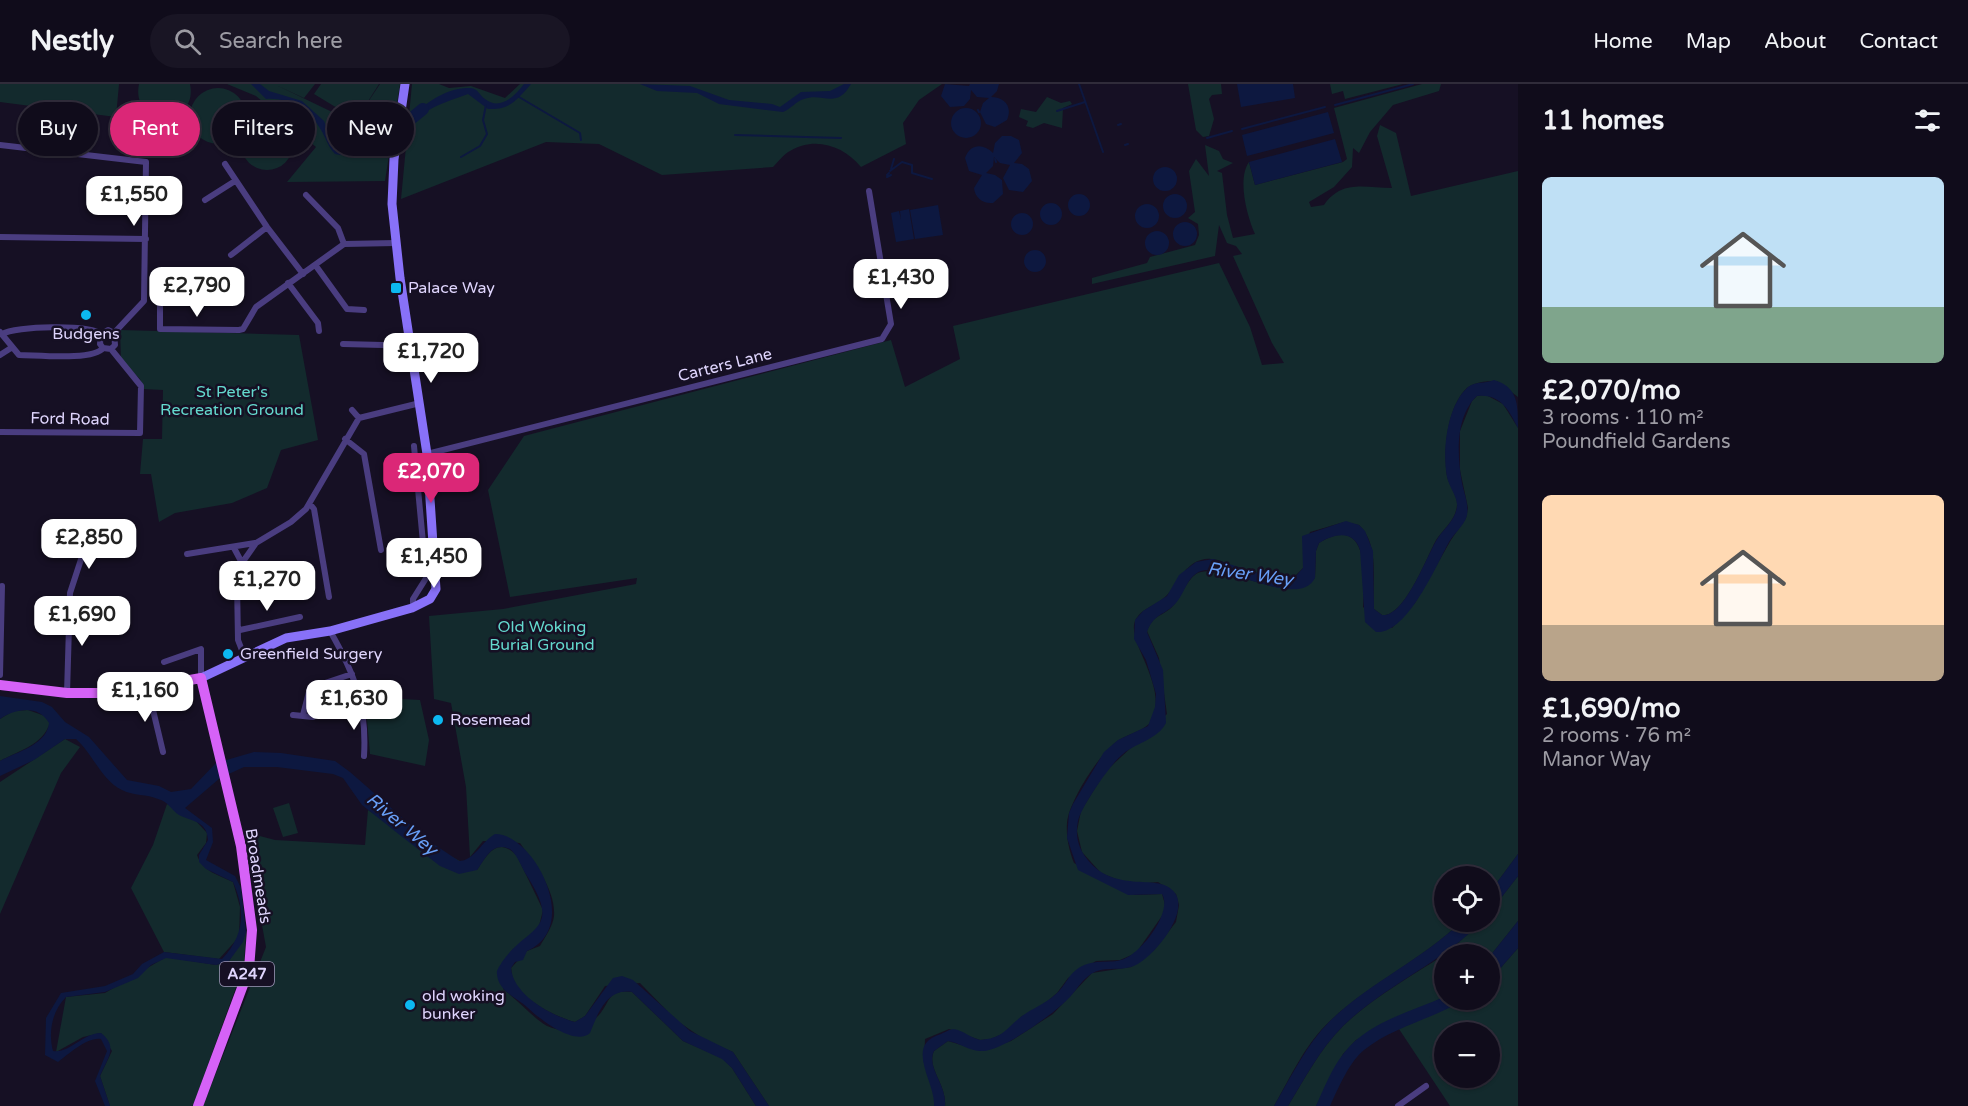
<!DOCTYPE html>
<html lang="en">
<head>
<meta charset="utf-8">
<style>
	:root { --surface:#100c1b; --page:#191524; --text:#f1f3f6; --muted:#9c9ba3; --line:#302c3a; --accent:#db2777 }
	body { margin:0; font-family:"Varela Round",sans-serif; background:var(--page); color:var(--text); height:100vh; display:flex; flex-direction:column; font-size:22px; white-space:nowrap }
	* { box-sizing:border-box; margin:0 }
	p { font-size:20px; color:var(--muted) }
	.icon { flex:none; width:33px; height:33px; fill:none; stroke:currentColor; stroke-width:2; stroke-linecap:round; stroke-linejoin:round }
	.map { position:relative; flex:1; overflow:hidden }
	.sheet { display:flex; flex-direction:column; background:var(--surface); width:450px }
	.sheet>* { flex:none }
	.banner { position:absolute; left:18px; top:18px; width:570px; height:54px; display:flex; gap:12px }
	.tools { position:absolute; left:1434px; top:782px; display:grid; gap:12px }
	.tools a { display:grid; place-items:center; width:66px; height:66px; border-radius:50%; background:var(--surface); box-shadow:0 2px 4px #0004,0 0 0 2px var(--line); font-size:30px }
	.price { position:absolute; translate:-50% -51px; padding:0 14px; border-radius:12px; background:#fff; color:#222; font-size:20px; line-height:39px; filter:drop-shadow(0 2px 3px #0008) }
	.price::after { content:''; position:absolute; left:50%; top:36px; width:18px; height:14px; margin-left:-9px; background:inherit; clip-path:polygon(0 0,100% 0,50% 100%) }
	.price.on { background:var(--accent); color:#fff }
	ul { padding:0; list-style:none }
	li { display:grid; align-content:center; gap:12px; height:318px; padding:0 24px }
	li span { display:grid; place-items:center; height:186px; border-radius:9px; color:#555 }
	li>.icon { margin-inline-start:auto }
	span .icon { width:108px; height:108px; fill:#fffc; stroke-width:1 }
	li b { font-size:26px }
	h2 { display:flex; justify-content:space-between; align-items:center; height:72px; padding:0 24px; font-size:26px }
	.chip { padding:0 21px; border-radius:27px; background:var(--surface); box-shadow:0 2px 4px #0004,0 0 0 2px var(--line); font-size:21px; line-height:54px }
	.chip.on { background:var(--accent); color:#fff }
	header { display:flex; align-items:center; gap:36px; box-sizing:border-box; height:84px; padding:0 30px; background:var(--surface); border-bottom:2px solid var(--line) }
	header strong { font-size:28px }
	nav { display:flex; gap:33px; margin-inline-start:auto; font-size:21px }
	.search { width:420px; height:54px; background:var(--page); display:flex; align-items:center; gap:15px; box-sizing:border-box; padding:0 21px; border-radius:33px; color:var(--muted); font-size:22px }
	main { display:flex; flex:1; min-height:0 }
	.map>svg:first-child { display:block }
	.green { fill:#132a2d; fill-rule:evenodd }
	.water { fill:#0d1840 }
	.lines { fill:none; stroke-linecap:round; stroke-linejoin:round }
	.stream { stroke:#0d1840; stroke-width:2 }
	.river { stroke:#0d1840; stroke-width:12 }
	.street { stroke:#4a3d80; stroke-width:6 }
	.secondary { stroke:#8871f8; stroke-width:9 }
	.primary { stroke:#d662f7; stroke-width:10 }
	.poi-dot { fill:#0cb8f1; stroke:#161024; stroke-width:2 }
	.labels { text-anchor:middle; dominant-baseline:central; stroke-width:5; stroke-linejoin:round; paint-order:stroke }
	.shield { fill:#161024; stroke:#a39abc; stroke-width:1.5 }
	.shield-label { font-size:15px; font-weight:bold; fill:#dfd5fd }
	.poi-label { font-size:16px; fill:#dfd5fd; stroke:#161024; text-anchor:start }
	.street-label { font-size:16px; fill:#dfd5fd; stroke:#161024 }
	.park-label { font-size:16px; fill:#64d9ce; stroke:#161024 }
	.water-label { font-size:18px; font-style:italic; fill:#689ff7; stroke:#161024 }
</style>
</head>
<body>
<header>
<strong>Nestly</strong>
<div class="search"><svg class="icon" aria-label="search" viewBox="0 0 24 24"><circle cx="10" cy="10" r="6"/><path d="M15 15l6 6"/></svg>Search here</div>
<nav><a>Home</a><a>Map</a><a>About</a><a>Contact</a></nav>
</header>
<main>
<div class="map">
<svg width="1518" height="1022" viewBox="0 0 1518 1022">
	<rect width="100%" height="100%" fill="#161024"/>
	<path class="green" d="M0 0H119L116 33 0 18Z
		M139 0H190C199 44 130 43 139 0Z
		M227 0H315L304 14 276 1 355 39 357 36 314 10 321 0H379L358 33 380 0H400L385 97 287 98 316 63 256 12Z
		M412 0H439L449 4 471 2 505 14 520 0H942L919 16 903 39 906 60 861 83C844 62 815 52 790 67 784 70 778 78 773 83L662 91 599 60 546 58 401 115Z
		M1188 0H1221L1222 10 1212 11 1209 15 1214 35 1209 52 1203 53 1196 46Z
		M1330 0H1403L1345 15 1343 7 1332 10Z
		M1422 0H1441L1439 7 1393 21 1370 48 1359 69 1353 64 1352 83 1334 103 1309 118 1311 123 1324 121C1342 95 1365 104 1392 104L1377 52 1380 41 1396 49 1411 112 1518 87V313L1497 297C1485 297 1471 298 1464 307 1447 327 1443 367 1447 392 1449 402 1458 412 1457 421 1456 436 1444 444 1436 456 1427 473 1404 534 1382 531L1374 525C1372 497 1380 461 1359 441L1344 438 1310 448 1303 471V484L1295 492C1276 493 1256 489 1237 484 1229 481 1220 475 1211 475 1206 474 1199 476 1194 479 1178 490 1177 503 1165 513 1156 522 1143 523 1136 535 1124 555 1167 599 1153 634 1148 646 1130 649 1119 656 1100 668 1069 717 1067 739 1066 753 1069 766 1074 779L1135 811 1162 810 1166 824 1164 829 1136 869 1120 876 1096 877 1068 894 1057 909 1037 926 1022 932 1009 947 991 955 980 956 949 945 925 955 924 978 935 1013 934 1022H769L733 968 705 956 676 936 640 899 605 902 585 932 575 938C556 933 524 917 514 898 512 895 512 888 511 884L527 867 540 862C545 853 553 842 554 832 556 806 534 779 520 759L483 757 470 773 466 703 451 619 434 615 429 532 503 525 636 500 637 494 510 513 488 406 524 352 891 256 905 303 960 275 953 242 1219 179 1250 243 1262 281 1284 279 1272 259 1233 172 1242 170 1236 162 1227 159 1219 141 1215 172 1092 200V194L1147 179 1150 173 1195 161 1199 151 1198 140 1188 134 1195 128 1189 87 1196 75 1209 92 1205 61 1219 67 1223 75 1233 79 1217 87 1222 89 1227 131 1233 154 1255 150C1247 132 1237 95 1249 78L1255 101 1343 78 1347 75 1334 24Z
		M190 32a28 28 0 1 1 56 0a28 28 0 1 1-56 0Z
		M1047 13 1061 19 1070 17 1072 20 1063 24 1062 44 1044 39 1033 44 1026 42 1028 37 1019 33 1021 25 1036 28Z
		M241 60a26 26 0 1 1 52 0a26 26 0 1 1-52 0Z
		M120 246 299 251 318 356 281 366 267 404 232 419 175 429 159 438 151 390H140L143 355H162L163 306 144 305 140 295 121 276Z
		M1486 311 1503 320 1518 344V770L1490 808V792H1444V837H1462C1422 876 1370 899 1330 937 1305 960 1290 994 1274 1022H945C947 1000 926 984 934 967L948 957 981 967 1011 957 1053 930 1092 889 1131 883 1155 865 1176 838 1179 821 1176 810 1158 798 1138 800 1121 797 1101 789 1082 768 1077 747 1081 727 1105 688 1167 630 1159 574 1147 547C1154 530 1160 534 1172 523 1182 513 1185 498 1196 490 1213 479 1266 505 1290 505 1298 504 1308 497 1315 494L1316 467 1319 459C1369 428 1365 492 1363 523L1392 544 1415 519 1451 456 1466 434 1468 424 1460 386V347L1472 317 1477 312Z
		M365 613 420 616 429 656 425 682 370 670Z
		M28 626 45 632 50 639C42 662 19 666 0 677V635L13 627Z
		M65 655 80 663 61 689 0 830V698Z
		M289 719 298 749 283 753 273 724Z
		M167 720 196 737 207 749 206 759 197 771C202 787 218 791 233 798L240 823 239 853 219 875 164 868 131 804 153 761Z
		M368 726 389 740 477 786C488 769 498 752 517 772L543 826 538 846 512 866 503 905C518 916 533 934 547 942 553 945 559 945 565 948 574 944 589 941 596 934 611 920 606 904 632 908L683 957 722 974 732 984 756 1022H203L266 863 245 748 275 756 365 761Z
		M1518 792V837L1490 872 1446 870 1482 837H1490V828Z
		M246 848 244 881 193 1022H110L100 992 112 967 101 949 83 953 56 968 66 913 105 909 166 873 216 881 229 877Z
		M1518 864V1022H1450L1399 945 1465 915H1490V896ZM1444 948H1490V993H1444Z
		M1444 871V913L1356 956 1343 970 1316 1022H1288C1305 994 1320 965 1343 942 1372 914 1410 893 1444 871Z"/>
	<path class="water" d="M251 0H260L269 7 302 17 324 37 333 58 340 63 349 65 361 61 390 44 388 57C369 59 356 75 335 70 328 63 326 54 321 46 310 26 288 13 266 15Z
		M524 0H531C517 15 511 26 488 25L468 10C447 18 418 25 409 47L411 31C429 18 447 3 470 4 479 5 479 11 485 15 500 27 515 12 524 0Z
		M640 0 690 2 729 16 772 20 780 23 801 8 830 7 844 0H851C837 26 823 8 804 15 796 17 791 25 783 28L719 20 697 9 657 7Z
		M945 0 969 2 970 0H999L997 7 991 13C1004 13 1013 22 1007 36L995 43 986 40 980 28 983 19 989 14 977 13 971 6 970 15 964 22 950 23 941 12Z
		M1237 0H1293L1295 14 1241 23Z
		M951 39a15 15 0 1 1 30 0a15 15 0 1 1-30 0Z
		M1328 28 1334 49 1247 72 1242 51Z
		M1002 52H1011L1019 56 1022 69 1014 79 1022 80 1029 85 1032 97 1023 108 1009 106 1003 94 1010 81 1000 79 994 73 993 82 986 89 995 91 1002 96 1003 110 993 119C983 120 975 114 974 104L982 91 969 87 965 74C970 60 983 59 993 69L995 59Z
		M1335 55 1342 78 1255 101 1249 78Z
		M1153 95a12 12 0 1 1 24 0a12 12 0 1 1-24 0Z
		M1163 122a12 12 0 1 1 24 0a12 12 0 1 1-24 0Z
		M1068 121a11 11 0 1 1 22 0a11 11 0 1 1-22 0Z
		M1040 130a11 11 0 1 1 22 0a11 11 0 1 1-22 0Z
		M1135 132a12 12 0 1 1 24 0a12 12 0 1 1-24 0Z
		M938 121 943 151 915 155 910 126Z
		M909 125 914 155 896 158 891 129 899 127 901 136 900 127Z
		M1011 140a11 11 0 1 1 22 0a11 11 0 1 1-22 0Z
		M1173 150a12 12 0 1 1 24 0a12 12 0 1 1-24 0Z
		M1145 159a12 12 0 1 1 24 0a12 12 0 1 1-24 0Z
		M1024 177a11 11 0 1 1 22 0a11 11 0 1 1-22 0Z
		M1494 296C1518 303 1518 320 1518 344 1509 326 1500 309 1477 312 1455 332 1457 372 1462 399 1464 409 1469 421 1467 431 1465 441 1454 449 1449 458 1437 480 1407 551 1376 548L1365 538 1360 466C1354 446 1335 449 1319 459L1316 467 1315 494C1299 526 1225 479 1201 487 1187 492 1185 509 1176 519 1164 532 1154 529 1147 548L1163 586 1166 639C1157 656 1137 658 1123 670 1111 679 1081 723 1078 737 1075 751 1078 764 1087 775 1116 812 1160 787 1175 809 1190 830 1151 877 1131 883 1118 887 1103 882 1091 890 1082 896 1077 905 1070 913 1055 929 1004 966 983 967 971 968 960 959 948 957L934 967C926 984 947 1000 945 1022H934C936 998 903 961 941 950 948 947 951 944 958 946 966 949 972 954 980 956 1004 954 1005 945 1022 932 1033 924 1045 920 1056 910 1064 903 1068 892 1076 886 1092 873 1108 881 1124 875 1142 868 1173 828 1162 810L1128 811 1078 786 1067 754 1069 729 1073 720 1104 668 1118 656 1148 642 1155 623 1156 610 1146 576 1134 555 1135 536 1143 527 1167 512 1179 491 1196 478 1213 475 1258 489 1296 492 1303 484 1302 452 1346 437 1359 441 1365 447 1373 467 1374 525 1382 531C1404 534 1426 474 1436 457 1443 445 1455 437 1457 423 1458 413 1449 403 1447 393 1442 366 1447 322 1468 303 1476 297 1484 300 1494 296Z
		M0 612 42 618 52 623 65 638 89 653 127 696 159 702 171 708 191 705 216 679 254 668 281 669 335 677 350 688 429 757 459 777C474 777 482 757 495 750 533 749 583 843 527 867L523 876 515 878 511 884C513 911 552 932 575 938L585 932 613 894 622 892 633 896 690 947 733 968 769 1022H756L732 984 722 975 683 957 632 908C607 904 598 929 590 949 575 963 538 934 527 923 517 914 498 907 497 890 496 886 500 882 502 878 528 841 563 848 527 792 521 783 519 773 510 765 492 757 486 774 477 786L459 790 440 782 401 752 362 721 343 694 333 690 277 683H244L220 694 185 724 212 744 213 758 206 776 235 792 241 804 246 848 243 858 229 877 216 881 166 874 151 881 138 894 105 908 66 913C52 927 48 948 53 967 69 970 83 949 101 949 119 963 107 975 100 992L110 1022H105L95 997 107 967 101 955C87 953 69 970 58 978L45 971 46 934 61 909 105 902 133 890 142 880 164 868 222 875C244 852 246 827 233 798L206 785 199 778V771L208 756C207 737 193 738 179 731 171 726 169 718 158 715 147 710 134 712 122 706 102 697 93 670 76 655H65L34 676 0 692V677C16 668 47 661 49 639 38 620 15 625 0 635Z
		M1518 770V792L1490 828V808Z
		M1462 837H1482C1441 880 1385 901 1343 942 1320 965 1305 994 1288 1022H1274C1291 993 1306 961 1330 937 1370 898 1422 876 1462 837Z
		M1518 837V864L1490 896V872Z
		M1444 913 1465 915C1434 935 1394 942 1364 966 1349 978 1338 1005 1330 1022H1316C1324 1004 1332 984 1344 969 1368 938 1410 928 1444 913Z"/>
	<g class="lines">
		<path class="stream" d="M1079 0 1103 68
			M519 13 580 49 581 56
			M1335 21 1413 0
			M978 26 979 28
			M367 27 374 36 378 54
			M1057 27 1085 18
			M1118 41 1121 40
			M1242 45 1325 23
			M735 51 841 54
			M1207 54 1232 47
			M1125 61 1128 60
			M461 73 480 62 487 50 483 36 486 21
			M995 75 996 78
			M891 85 894 75
			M890 87 902 78 912 81V89L932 95
			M887 91 889 89
			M887 93 891 91"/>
		<path class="river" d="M375 56 406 39 423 25"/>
		<path class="street" d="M0 61 146 78 144 217 114 249
			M225 80 267 143 303 190
			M306 111 338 144 344 160
			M205 116 235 97
			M0 153 146 155
			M231 171 267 143
			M316 182 347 225 364 226
			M288 199 318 239 319 247
			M160 217V245L239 246 243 245 256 223 344 160 396 159
			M0 248 19 271C36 271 94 277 103 264L111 265 115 261 114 249
			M2 250C15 242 90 240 101 250
			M343 260 383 261 411 267
			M103 264 100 260 101 250 108 246 114 249
			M0 271 11 264
			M352 326 359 334
			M0 348 140 349 141 302 111 265
			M345 355 364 370 381 466
			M414 362 425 480
			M427 370 882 255 891 240 869 107
			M310 420 314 425 329 513
			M234 464 242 479
			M187 470 255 459
			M413 523V515L435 480
			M240 546 300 533
			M330 547C355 590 367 623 364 672
			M245 574 238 556 237 499 242 479 256 459 291 438 306 425 359 334 420 319
			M164 578 201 565V594
			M0 591 2 502
			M148 605 163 668
			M67 609 70 509 89 451
			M293 631 313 633
			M303 631 310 604 352 590
			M1398 1022 1426 1002"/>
		<path class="secondary" d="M201 594 286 554 330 547 412 524 430 515 436 505 427 370 400 194 392 120 394 75 405 0"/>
		<path class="primary" d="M0 601 67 609H117L201 594 241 762 252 846 249 885 198 1022"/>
	</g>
	<g class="poi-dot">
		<rect x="390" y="198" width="12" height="12" rx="3"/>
		<circle cx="86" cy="231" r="6"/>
		<circle cx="228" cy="570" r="6"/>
		<circle cx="438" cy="636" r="6"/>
		<circle cx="410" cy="921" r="6"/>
	</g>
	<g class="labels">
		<rect class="shield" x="220" y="878" width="54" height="24" rx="4.5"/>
		<g class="shield-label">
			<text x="247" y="890">A247</text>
		</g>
		<g class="poi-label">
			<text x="408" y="204">Palace Way</text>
			<text x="86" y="250" text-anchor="middle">Budgens</text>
			<text x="240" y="570">Greenfield Surgery</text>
			<text x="450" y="636">Rosemead</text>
			<text x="422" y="912">old woking<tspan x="422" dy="18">bunker</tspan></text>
		</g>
		<g class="street-label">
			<text transform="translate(725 281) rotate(-14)">Carters Lane</text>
			<text transform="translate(70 335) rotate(1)">Ford Road</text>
			<text transform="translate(258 792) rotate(81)">Broadmeads</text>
		</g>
		<g class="park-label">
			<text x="232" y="308">St Peter's<tspan x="232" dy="18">Recreation Ground</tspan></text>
			<text x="542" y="543">Old Woking<tspan x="542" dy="18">Burial Ground</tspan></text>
		</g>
		<g class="water-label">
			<text transform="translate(1250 490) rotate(8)">River Wey</text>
			<text transform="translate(402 740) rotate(40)">River Wey</text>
		</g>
	</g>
</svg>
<div class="tools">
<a><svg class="icon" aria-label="locate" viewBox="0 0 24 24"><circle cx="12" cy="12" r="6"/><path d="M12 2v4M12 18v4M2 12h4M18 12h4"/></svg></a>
<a>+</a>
<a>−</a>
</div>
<b class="price" style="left:134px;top:143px">£1,550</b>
<b class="price" style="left:901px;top:226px">£1,430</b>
<b class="price" style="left:197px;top:234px">£2,790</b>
<b class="price" style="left:431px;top:300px">£1,720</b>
<b class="price on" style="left:431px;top:420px">£2,070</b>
<b class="price" style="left:89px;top:486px">£2,850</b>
<b class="price" style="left:434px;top:505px">£1,450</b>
<b class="price" style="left:267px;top:528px">£1,270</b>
<b class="price" style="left:82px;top:563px">£1,690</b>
<b class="price" style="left:145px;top:639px">£1,160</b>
<b class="price" style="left:354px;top:647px">£1,630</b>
<div class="banner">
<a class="chip">Buy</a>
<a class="chip on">Rent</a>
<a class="chip">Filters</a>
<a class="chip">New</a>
</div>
</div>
<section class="sheet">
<h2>11 homes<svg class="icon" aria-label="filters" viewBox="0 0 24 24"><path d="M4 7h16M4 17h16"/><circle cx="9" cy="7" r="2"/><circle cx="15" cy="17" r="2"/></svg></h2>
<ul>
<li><span style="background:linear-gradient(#bfe0f5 70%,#7fa58c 0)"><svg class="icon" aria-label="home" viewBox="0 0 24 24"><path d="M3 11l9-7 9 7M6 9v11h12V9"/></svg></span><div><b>£2,070/mo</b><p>3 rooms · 110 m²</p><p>Poundfield Gardens</p></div></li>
<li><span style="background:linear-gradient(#ffd9b3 70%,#b9a48a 0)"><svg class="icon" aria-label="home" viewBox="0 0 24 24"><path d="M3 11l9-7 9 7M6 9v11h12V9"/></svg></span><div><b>£1,690/mo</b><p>2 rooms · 76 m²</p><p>Manor Way</p></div></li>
</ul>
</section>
</main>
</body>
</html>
